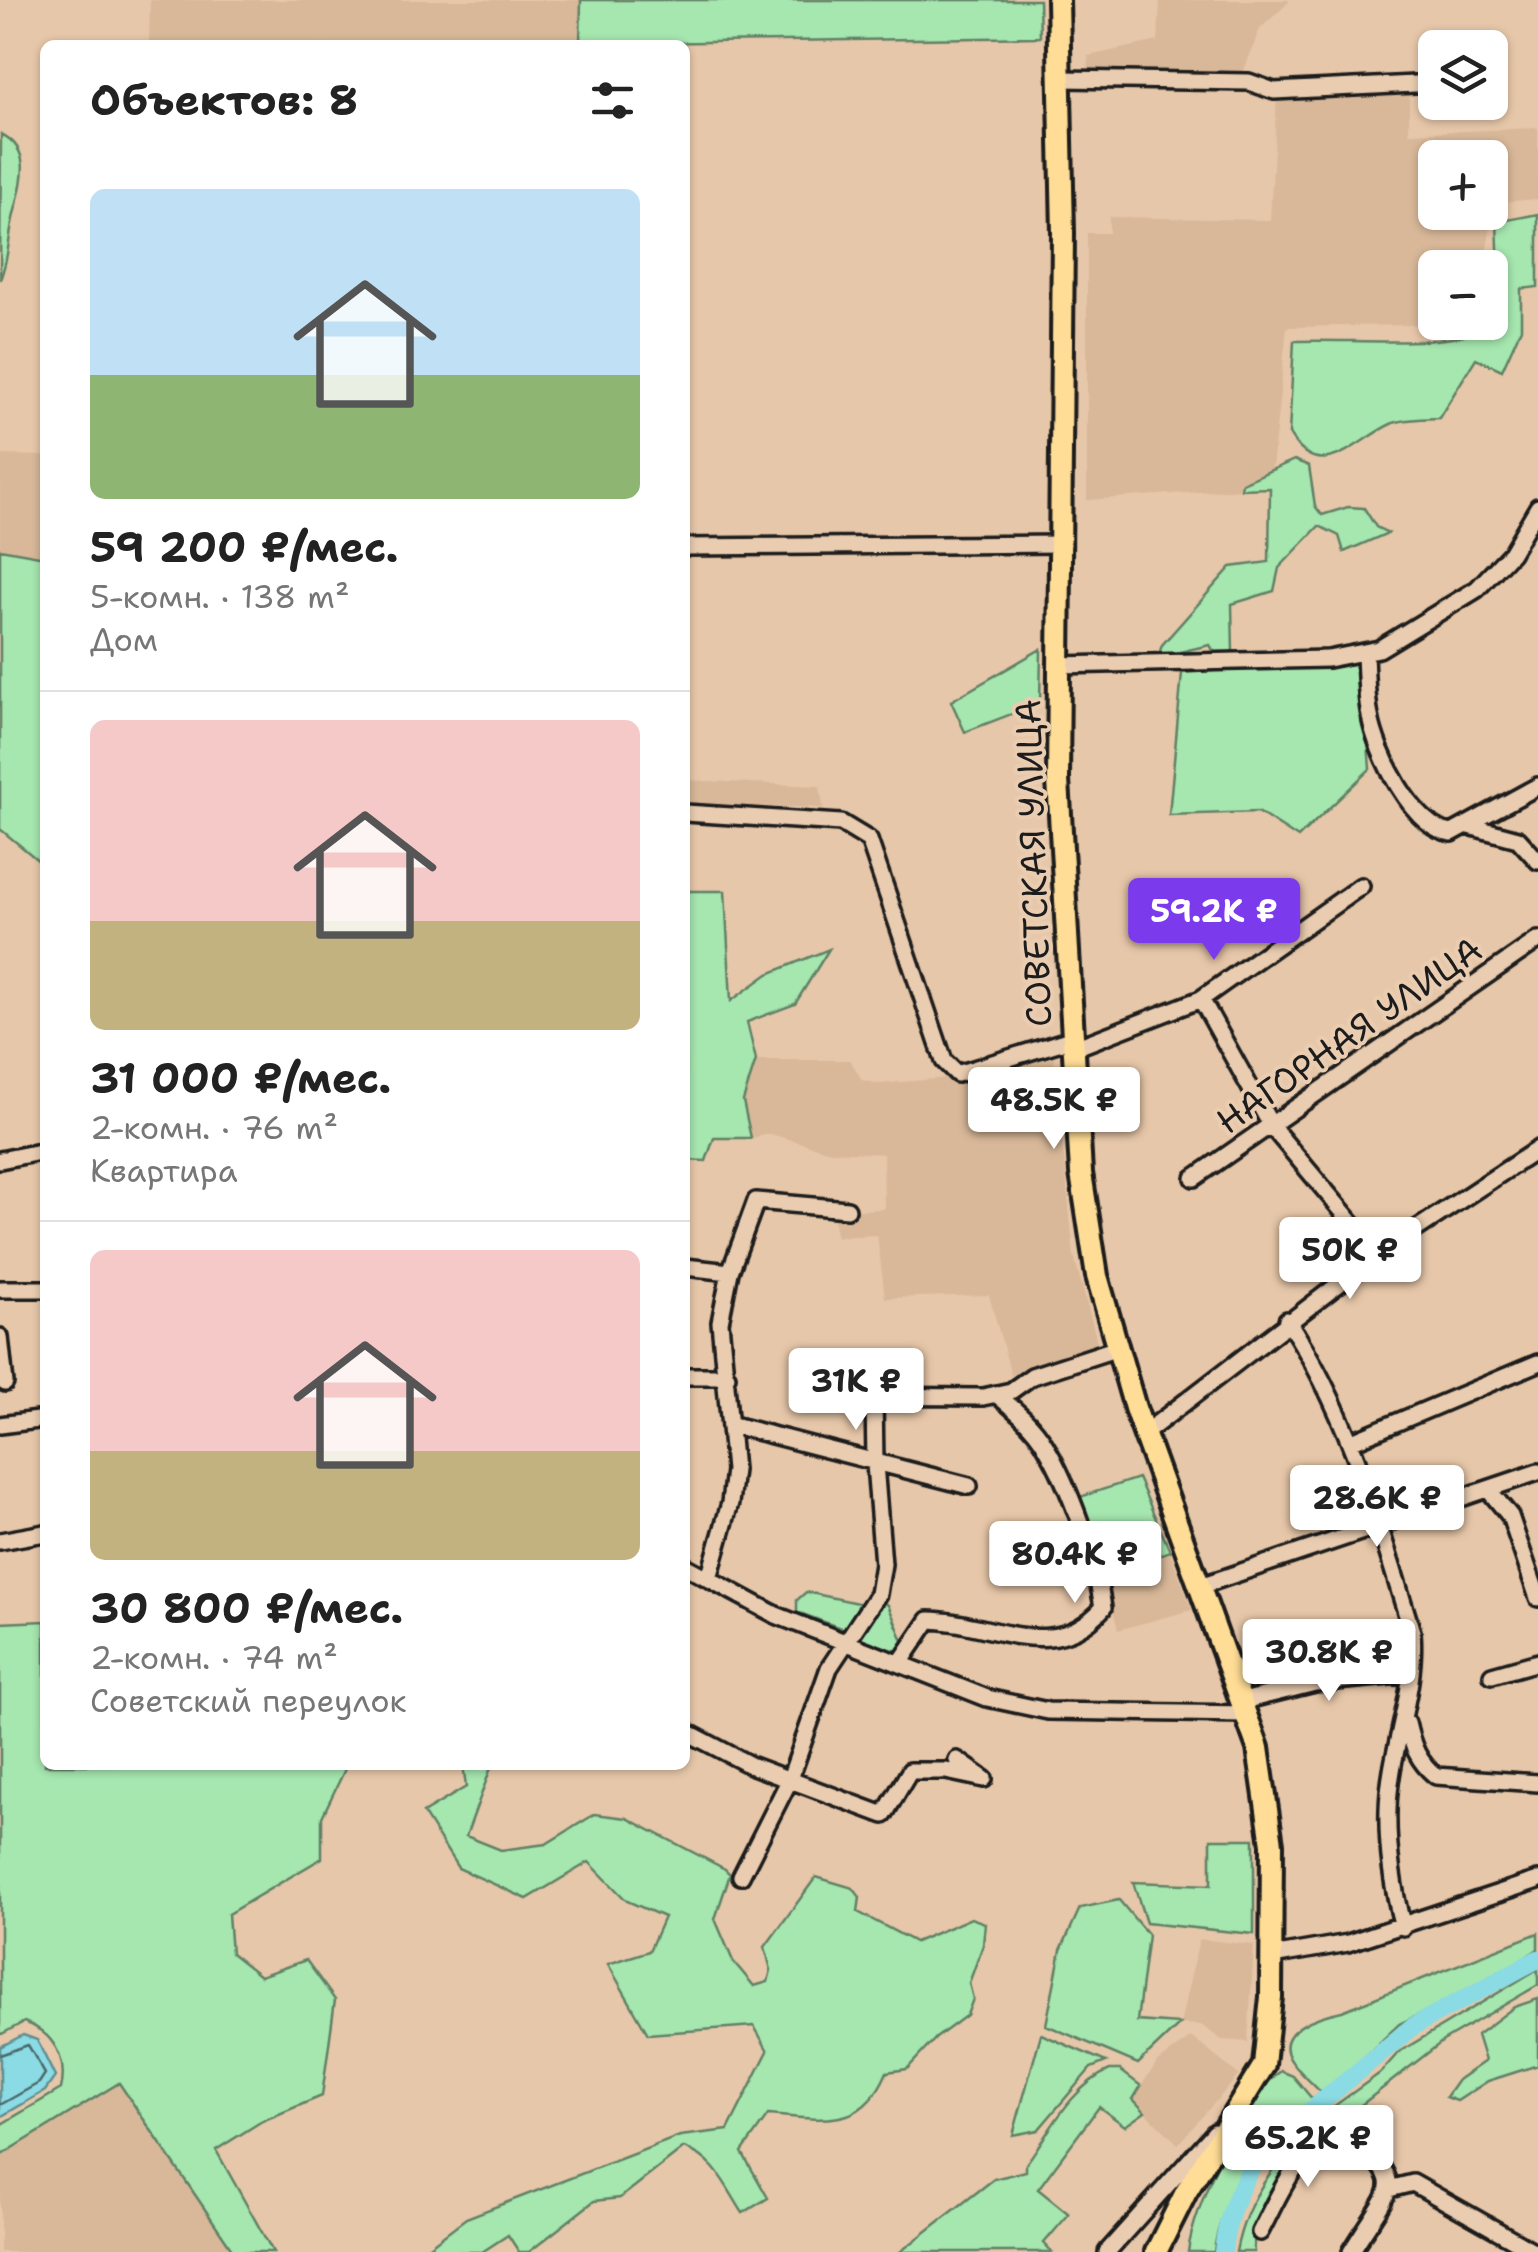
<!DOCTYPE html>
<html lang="ru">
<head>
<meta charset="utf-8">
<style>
	:root { --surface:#fff; --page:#f2f2f2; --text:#222; --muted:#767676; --line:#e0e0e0; --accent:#7c3aed }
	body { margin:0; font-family:"Shantell Sans",sans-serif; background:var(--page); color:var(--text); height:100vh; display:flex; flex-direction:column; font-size:38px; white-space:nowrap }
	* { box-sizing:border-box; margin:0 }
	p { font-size:32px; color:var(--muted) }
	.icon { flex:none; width:55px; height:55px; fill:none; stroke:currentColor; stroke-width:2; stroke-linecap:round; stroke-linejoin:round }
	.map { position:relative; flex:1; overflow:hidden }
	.details { position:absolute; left:40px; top:40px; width:650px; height:1730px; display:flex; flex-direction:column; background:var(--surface); border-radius:15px; box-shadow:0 2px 8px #0004 }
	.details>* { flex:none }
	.tools { position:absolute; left:1418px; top:30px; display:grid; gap:20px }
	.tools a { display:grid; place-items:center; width:90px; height:90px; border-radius:15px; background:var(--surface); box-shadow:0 2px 8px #0004; font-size:50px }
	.price { position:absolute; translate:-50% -85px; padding:0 22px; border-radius:10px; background:#fff; color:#222; font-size:32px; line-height:65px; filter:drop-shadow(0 2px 5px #0008) }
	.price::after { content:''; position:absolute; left:50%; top:60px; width:30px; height:22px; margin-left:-15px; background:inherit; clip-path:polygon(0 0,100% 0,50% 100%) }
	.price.current { background:var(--accent); color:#fff }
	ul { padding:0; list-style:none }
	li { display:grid; align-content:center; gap:20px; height:530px; padding:0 50px }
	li+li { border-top:2px solid var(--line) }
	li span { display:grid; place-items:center; height:310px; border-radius:15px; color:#555 }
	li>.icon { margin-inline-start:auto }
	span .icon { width:180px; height:180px; fill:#fffc; stroke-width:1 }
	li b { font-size:42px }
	h2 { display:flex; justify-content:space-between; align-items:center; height:120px; padding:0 50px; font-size:42px }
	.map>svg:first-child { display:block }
	.built { fill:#d9b899 }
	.green { fill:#a6e6af; stroke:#618166; stroke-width:2.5 }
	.water { fill:#8adbe3; stroke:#5e8f93; stroke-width:2.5 }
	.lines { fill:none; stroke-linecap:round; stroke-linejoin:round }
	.shore { stroke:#48686c; stroke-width:2.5 }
	.river { stroke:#8adbe3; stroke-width:18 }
	.minor-casing { stroke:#1c1c1c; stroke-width:22 }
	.major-casing { stroke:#1c1c1c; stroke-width:28 }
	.minor { stroke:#eacdb1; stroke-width:15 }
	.major { stroke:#ffdd96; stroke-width:20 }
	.labels { text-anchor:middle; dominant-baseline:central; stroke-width:8; stroke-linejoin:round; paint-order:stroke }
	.street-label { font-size:35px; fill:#1c1c1c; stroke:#eacdb1 }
</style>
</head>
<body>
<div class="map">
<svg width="1538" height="2252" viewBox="0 0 1538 2252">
	<rect width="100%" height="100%" fill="#e7c7a9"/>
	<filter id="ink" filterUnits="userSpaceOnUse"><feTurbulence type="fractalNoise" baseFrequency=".01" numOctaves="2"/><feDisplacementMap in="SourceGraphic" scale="20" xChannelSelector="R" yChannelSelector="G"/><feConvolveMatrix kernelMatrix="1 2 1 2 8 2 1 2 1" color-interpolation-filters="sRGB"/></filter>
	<g filter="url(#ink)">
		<path class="built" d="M150 0H581L580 44 149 45Z
			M1160 0H1289V2L1260 29 1243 73 1089 75 1088 56 1158 41Z
			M1409 93V133L1538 128V199L1490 203V158H1435V212L1486 213 1491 225 1484 267 1435 268V322L1475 324 1287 327 1270 487 1087 500V233H1109V217L1270 220 1277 95Z
			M0 455 45 456V557L0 549Z
			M685 780 820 786 823 808 685 804Z
			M1054 1057 1074 1256 1098 1345 1011 1375 989 1295 885 1298 877 1235 836 1237 833 1211 884 1209 883 1154 831 1151 770 1134 751 1138 743 1101 756 1060H850L862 1080 879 1084 957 1077Z
			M1170 1551 1192 1610 1118 1630 1104 1576Z
			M1199 1939 1254 1945 1248 2042 1222 2040 1201 2025 1180 2024Z
			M1191 2037 1239 2075 1178 2144 1132 2099 1157 2063Z
			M119 2082 234 2252H0V2156Z"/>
		<path class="green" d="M581 0H1039L1040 37 580 44Z
			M1 134C37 151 19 191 13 219 8 242 9 256 0 280Z
			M1538 214V287L1521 289V328L1502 370 1476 358 1439 418C1425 419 1404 418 1391 424 1356 440 1320 487 1289 434L1294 341C1343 339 1418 346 1463 336 1474 333 1482 325 1490 322L1499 272 1497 222Z
			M1294 460 1309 466 1315 506 1322 515 1348 507 1364 508 1376 527 1388 533 1344 552 1339 536 1319 526 1279 568 1274 591 1232 604 1233 652 1216 655 1210 645 1158 657 1162 645 1231 567 1269 562 1270 488 1241 489 1242 483Z
			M0 549 45 557V866L0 829Z
			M1041 649 1040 703 965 732 951 701Z
			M1362 661 1370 769 1298 838 1258 812 1169 815 1182 673Z
			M685 891H725L731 1001 768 974 829 949 795 1004 747 1022 756 1060 743 1101 751 1138H714L706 1161 685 1160Z
			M1138 1478 1170 1551 1104 1576 1077 1498Z
			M806 1592 863 1604 846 1630 797 1612V1600Z
			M879 1600 888 1605 905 1645 897 1651 854 1637Z
			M45 1621V1765H347L322 1817V1858L228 1914 231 1953 260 1976 306 1960 335 2000 322 2096 262 2121 216 2150 273 2252H234L119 2083 0 2156V2125L61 2089C68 2059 53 2032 24 2022L0 2035V1623Z
			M463 1765H492L466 1836 501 1850 546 1844 595 1814 627 1818 725 1869 730 1874 715 1919 733 1961 754 1986 768 1982 771 1970 765 1947 816 1877 853 1888 860 1897 858 1912 915 1942 971 1918 985 1923 983 1945 969 1983 973 1999 967 2015 936 2038 907 2069 887 2072C862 2131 825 2119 768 2115L742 2152 768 2198 743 2213C726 2187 715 2158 684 2148L620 2198 594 2201 529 2252H519L508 2235 482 2252H421L466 2218 680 2136 728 2130 768 2051 754 2026 648 2034 608 1964 649 1951 664 1917 627 1901 589 1862 527 1899 458 1868 423 1813 466 1787Z
			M1211 1839H1254V1934L1146 1923 1133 1882 1211 1885Z
			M1119 1900 1148 1935 1137 2021 1180 2024 1138 2064 1046 2025 1061 1950 1080 1908Z
			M1538 1933V1949L1486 1983 1399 2024 1324 2096C1314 2084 1298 2072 1290 2059 1273 2028 1323 2015 1342 2011Z
			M1538 1969V1985L1443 2041 1342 2120 1330 2109 1380 2073 1399 2052Z
			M1538 1999V2065L1488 2081 1457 2101 1446 2097 1458 2080 1485 2061 1477 2035 1514 2007Z
			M1041 2034 1106 2062 1091 2068 1038 2130 1013 2135Z
			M1110 2070H1120L1141 2086 1133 2099 1145 2112 1125 2126 1099 2107 1038 2189 1069 2214 1044 2243 1052 2252H900L994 2179 1026 2171V2164C1049 2133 1072 2085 1110 2070Z
			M1281 2071 1293 2076 1313 2100C1297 2115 1278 2127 1263 2142 1242 2164 1217 2221 1214 2252H1188C1193 2207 1244 2097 1281 2071Z
			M1322 2115 1331 2125C1308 2144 1249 2223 1254 2252H1236C1246 2196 1282 2153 1322 2115Z"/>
		<path class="water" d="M23 2035 37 2040 55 2077 45 2091 0 2117V2047Z"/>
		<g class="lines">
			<path class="shore" d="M0 2055 28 2045 45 2074 39 2083 0 2105"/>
			<path class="river" d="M1223 2252C1226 2217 1244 2171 1268 2146L1412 2027 1538 1959"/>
			<g class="minor-casing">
				<path id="minor" d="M1062 79 1249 82 1274 91 1435 83
					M685 547 1063 544
					M1365 654C1366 674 1366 696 1370 716 1376 752 1413 829 1452 833L1538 786
					M1059 665 1328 659 1379 649 1477 589 1511 553 1538 507
					M685 813 841 823 869 840 944 1061 957 1074 1071 1039
					M1469 826 1518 839 1538 861
					M1201 999 1272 1127 1359 1231 1374 1257
					M1072 1049 1201 999 1361 886
					M0 1160 45 1151
					M1194 1178 1538 940
					M685 1267 730 1272
					M0 1289H45
					M1287 1320C1350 1414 1379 1525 1412 1632 1417 1693 1389 1750 1388 1810 1387 1847 1393 1891 1403 1927
					M0 1337 5 1383
					M685 1376H727
					M810 1384 832 1396 983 1397 1011 1391 1032 1376 1118 1348
					M0 1425 45 1419
					M733 1425 969 1486
					M1145 1433 1374 1257 1538 1149
					M1350 1442 1538 1363
					M1488 1489 1510 1516 1538 1598
					M0 1541 45 1533
					M685 1566 776 1615 987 1698 1048 1711 1247 1714
					M709 1578 730 1503 734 1470 720 1322 730 1272 756 1201 847 1209
					M1200 1586 1538 1472
					M900 1663 929 1620C992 1621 1052 1666 1103 1608 1096 1560 1070 1487 1045 1445 1033 1424 1014 1409 996 1394
					M1492 1675 1538 1662
					M1243 1701 1315 1683 1411 1674
					M1407 1723C1412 1745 1418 1762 1436 1776L1538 1783
					M685 1731 750 1765 884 1815 910 1771H946L984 1779 957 1760
					M741 1876 790 1779 829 1668 878 1594 883 1564 875 1464 874 1395 879 1382
					M1272 1956 1348 1943 1538 1880
					M1389 2189 1413 2183 1535 2252
					M1260 2232C1280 2194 1299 2143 1343 2129 1410 2188 1394 2181 1351 2252
					M1107 2252 1215 2132"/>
			</g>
			<g class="major-casing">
				<path id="major" d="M1058 0 1063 233 1058 780 1081 1173 1097 1276 1135 1408 1258 1748 1272 1844 1271 1997 1264 2065 1186 2192 1156 2252"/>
			</g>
			<use href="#minor" class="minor"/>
			<use href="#major" class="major"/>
		</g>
	</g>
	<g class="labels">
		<g class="street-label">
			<text transform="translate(1033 863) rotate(-92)">СОВЕТСКАЯ УЛИЦА</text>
			<text transform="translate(1349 1035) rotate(-35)">НАГОРНАЯ УЛИЦА</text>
		</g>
	</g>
</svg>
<div class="tools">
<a><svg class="icon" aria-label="layers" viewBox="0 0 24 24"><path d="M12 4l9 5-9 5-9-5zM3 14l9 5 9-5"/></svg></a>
<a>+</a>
<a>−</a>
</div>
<b class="price current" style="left:1214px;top:963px">59.2K ₽</b>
<b class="price" style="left:1054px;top:1152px">48.5K ₽</b>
<b class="price" style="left:1350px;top:1302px">50K ₽</b>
<b class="price" style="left:856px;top:1433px">31K ₽</b>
<b class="price" style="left:1377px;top:1550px">28.6K ₽</b>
<b class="price" style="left:1075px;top:1606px">80.4K ₽</b>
<b class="price" style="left:1329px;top:1704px">30.8K ₽</b>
<b class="price" style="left:1308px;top:2190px">65.2K ₽</b>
<section class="details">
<h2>Объектов: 8<svg class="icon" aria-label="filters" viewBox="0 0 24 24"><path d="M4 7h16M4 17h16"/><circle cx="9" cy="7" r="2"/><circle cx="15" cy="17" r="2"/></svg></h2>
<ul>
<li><span style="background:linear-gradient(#bfe0f5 60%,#8fb573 0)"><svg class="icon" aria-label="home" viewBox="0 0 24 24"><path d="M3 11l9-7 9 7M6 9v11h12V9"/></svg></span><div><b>59 200 ₽/мес.</b><p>5-комн. · 138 m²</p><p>Дом</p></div></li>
<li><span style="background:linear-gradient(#f6c9c9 65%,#c2b280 0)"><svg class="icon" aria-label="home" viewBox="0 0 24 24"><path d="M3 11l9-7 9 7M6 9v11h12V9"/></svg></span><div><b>31 000 ₽/мес.</b><p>2-комн. · 76 m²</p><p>Квартира</p></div></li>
<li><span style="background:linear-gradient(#f6c9c9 65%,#c2b280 0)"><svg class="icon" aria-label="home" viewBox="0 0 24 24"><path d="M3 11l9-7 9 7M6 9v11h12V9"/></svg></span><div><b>30 800 ₽/мес.</b><p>2-комн. · 74 m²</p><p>Советский переулок</p></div></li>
</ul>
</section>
</div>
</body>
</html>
